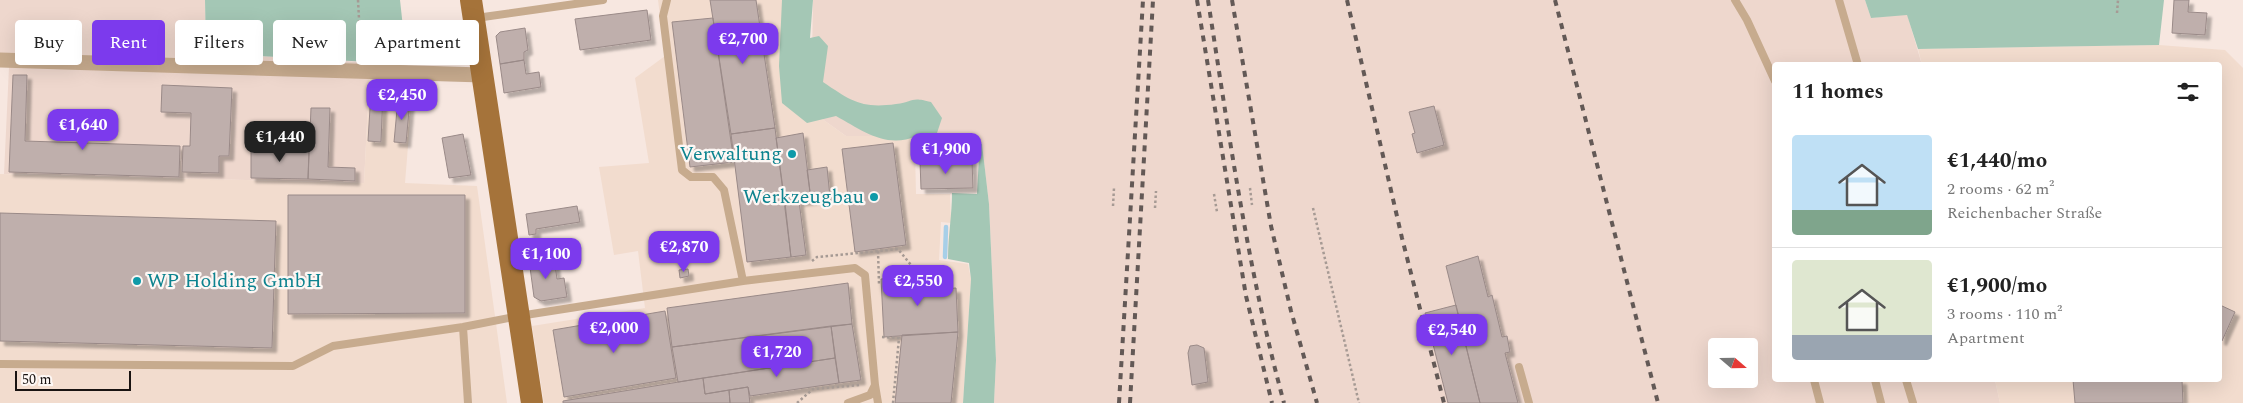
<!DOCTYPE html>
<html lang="en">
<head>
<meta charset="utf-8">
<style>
	:root { --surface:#fff; --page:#f2f2f2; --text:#222; --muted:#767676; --line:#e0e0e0; --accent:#7c3aed }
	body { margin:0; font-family:Spectral,serif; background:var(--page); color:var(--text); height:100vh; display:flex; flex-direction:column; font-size:19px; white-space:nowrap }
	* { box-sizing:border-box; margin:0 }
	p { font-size:16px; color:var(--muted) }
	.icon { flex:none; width:28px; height:28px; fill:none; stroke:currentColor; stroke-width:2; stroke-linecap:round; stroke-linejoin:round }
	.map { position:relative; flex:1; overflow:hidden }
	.drawer { position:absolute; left:1772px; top:62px; width:450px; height:320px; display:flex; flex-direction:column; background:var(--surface); border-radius:5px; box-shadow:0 5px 20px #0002 }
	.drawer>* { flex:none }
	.banner { position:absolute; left:15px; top:20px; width:475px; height:45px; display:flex; gap:10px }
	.needle { width:32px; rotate:110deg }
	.tools { position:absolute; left:1708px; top:338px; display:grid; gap:10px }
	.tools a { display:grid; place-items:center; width:50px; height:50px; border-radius:5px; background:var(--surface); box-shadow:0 5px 20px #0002; font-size:25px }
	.scale { position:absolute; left:15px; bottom:12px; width:116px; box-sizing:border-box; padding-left:5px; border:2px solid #191311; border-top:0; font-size:14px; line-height:18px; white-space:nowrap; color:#191311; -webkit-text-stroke:4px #fdf7f4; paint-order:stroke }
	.price { position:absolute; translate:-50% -42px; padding:0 11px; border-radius:10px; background:var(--accent); color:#fff; font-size:16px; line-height:32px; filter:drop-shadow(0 1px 2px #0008) }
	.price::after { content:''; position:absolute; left:50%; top:30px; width:15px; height:11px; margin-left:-8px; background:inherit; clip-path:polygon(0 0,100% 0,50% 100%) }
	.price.active { background:#222; color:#fff }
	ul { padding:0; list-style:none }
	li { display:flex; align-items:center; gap:15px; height:125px; padding:0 20px }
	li+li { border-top:1px solid var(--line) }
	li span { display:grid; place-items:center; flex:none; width:140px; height:100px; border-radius:5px; color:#555 }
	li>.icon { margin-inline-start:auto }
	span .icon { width:60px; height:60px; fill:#fffc; stroke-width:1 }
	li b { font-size:21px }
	h2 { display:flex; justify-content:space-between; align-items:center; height:60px; padding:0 20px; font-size:21px }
	.pill { padding:0 18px; border-radius:5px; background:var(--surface); box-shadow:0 5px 20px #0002; font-size:18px; line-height:45px }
	.pill.active { background:var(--accent); color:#fff }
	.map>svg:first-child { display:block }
	.built { fill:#eed7cd; fill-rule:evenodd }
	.industrial { fill:#f2dcce }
	.green { fill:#a4c7b5 }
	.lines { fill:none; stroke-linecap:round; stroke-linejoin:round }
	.stream { stroke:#a7cfe8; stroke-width:4.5 }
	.building { fill:#bfafac; stroke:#9a8a88; filter:url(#shadow) }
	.path { stroke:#a69a94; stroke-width:2.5; stroke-dasharray:2.5 2.5; stroke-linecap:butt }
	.service { stroke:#c7ab8e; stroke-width:8 }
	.minor { stroke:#c7ab8e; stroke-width:15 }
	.primary { stroke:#a5733a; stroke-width:22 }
	.rail { stroke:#635956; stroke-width:4; stroke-dasharray:6 6; stroke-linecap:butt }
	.culture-dot { fill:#0f9aa8; stroke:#fdf7f4; stroke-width:2 }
	.labels { text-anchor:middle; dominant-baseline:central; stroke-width:4.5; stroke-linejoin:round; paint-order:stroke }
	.culture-label { font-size:20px; fill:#0d838f; stroke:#fdf7f4; text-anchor:end }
</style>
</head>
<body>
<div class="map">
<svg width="2243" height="403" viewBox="0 0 2243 403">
	<defs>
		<filter id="shadow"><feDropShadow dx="4.5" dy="4.5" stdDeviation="1" flood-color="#0004"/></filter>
	</defs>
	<rect width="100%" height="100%" fill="#f7e7e0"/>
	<path class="built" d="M0 0H205L206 53 370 63 364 183 4 174 9 67 0 66Z
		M813 0H1865L1871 18 1907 14 1922 65H1775V380H1995L2000 403H994L996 360 989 204 982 144 918 136H846L811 111ZM1716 346H1749V379H1716Z"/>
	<path class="industrial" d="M658 0H800L811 111 846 136H918L915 151 916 194H950L951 223 941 222 939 260 968 264 971 279 963 403H544L532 326 645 308 638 251 614 255 599 167 649 163 635 78 665 56Z
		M2159 45 2225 50 2243 68V403H2000L1995 380H2220V65H1922L1918 49Z
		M370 63 407 64 413 85 405 183 477 186 507 403H0V174L364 183Z"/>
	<path class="green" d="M205 0H400L407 64 206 53Z
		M782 0H813L810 38 819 36 828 46 823 82C851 101 862 109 896 104 914 102 910 96 931 102L942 118 937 133 932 138 982 144 989 204 996 360 994 403H963L971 279 969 263 948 259C948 237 952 215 952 193L977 194 979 157 915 151 917 136C886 149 863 131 836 116L807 123 782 103 779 66Z
		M1865 0H2164L2159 45 1918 49 1907 15 1871 18Z"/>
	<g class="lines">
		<path class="stream" d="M945 257 946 227"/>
	</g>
	<path class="building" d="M710 0H756L775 128 731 134Z
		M2174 0H2189L2188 12 2207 13 2205 35 2172 33Z
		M647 10 651 40 580 50 575 19Z
		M713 18 734 162 690 167 672 22Z
		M525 28 528 50 524 52V60L500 64 496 36 500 32Z
		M770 34V40L763 41 762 35Z
		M524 60 526 74 539 72 541 87 504 93 500 64Z
		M13 75H27L25 141 180 146 179 177 9 172Z
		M162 85 232 88 229 156H219V173L182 172 183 146H190L191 113 161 112Z
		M371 92H383L381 142 368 141Z
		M398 99 410 100 406 143 394 142Z
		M1434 106 1444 145 1417 153 1412 134 1415 133 1409 112Z
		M311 108H330L328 167 355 168V181L308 179Z
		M775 128 791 257 747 262 731 134Z
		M803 133 811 200 785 203 776 138Z
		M463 134 471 175 449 178 442 138Z
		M893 143 906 245 855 252 842 149Z
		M251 148 309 149 308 179 251 178Z
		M972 160 973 188 921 189 920 161Z
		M827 167 830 197 811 200 807 170Z
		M288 195H465V313L288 314Z
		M799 201 806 255 791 257 785 203Z
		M577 206 580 222 536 229V234L529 235 526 214Z
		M0 213 276 221 272 348 0 341Z
		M1478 256 1488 297 1492 295 1502 337 1507 336 1510 352 1505 353 1518 403H1480L1446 266Z
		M554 257 557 279 564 278 567 297 541 301 534 297 529 260Z
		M913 266 914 272 907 273 906 267Z
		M688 269 689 276 680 278 679 270Z
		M935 274 936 289 956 288 958 332 884 337 881 279Z
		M848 283 852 324 672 347 667 308Z
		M1456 305 1480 403H1448L1425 313Z
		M2220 305 2235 312 2222 341 2220 340Z
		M665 311 676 378 564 397 553 330Z
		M852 324 861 380 839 383 831 326Z
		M831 326 835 358 678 382 672 347Z
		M958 332 951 403H895L902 335Z
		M1197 345 1204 348 1208 382 1192 385 1188 353 1190 346Z
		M835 358 839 383 750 396 748 387 705 394 703 378Z
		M703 378 705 394 729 390 730 403H563V401Z
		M2073 380H2182L2183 403H2075Z
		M748 387 750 403H730L729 390Z"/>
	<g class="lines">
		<path class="path" d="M358 0 361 56
			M2117 13 2118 0
			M1250 188 1252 205
			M1214 194 1217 212
			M1113 206 1114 188
			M1155 208 1156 191
			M1313 208 1359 403
			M878 251 879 284
			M812 261 817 257 898 249 911 265
			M882 337 899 338 893 403
			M797 403 813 389 860 385"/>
		<path class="service" d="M667 0 663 16 682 170 691 177H713L724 190 743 281
			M1735 0 1747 20 1775 81
			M1839 0 1858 65
			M476 18 603 0
			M463 327 468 403
			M0 364 293 366 333 346 463 327 519 316 743 281 855 268 865 275 875 385 870 395 848 403
			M1519 367 1529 403
			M1814 380 1820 403
			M1875 380 1881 403
			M1906 380 1913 403
			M875 385 878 403"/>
		<path class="minor" d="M0 60 482 75"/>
		<path class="primary" d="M471 0 532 403"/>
		<path class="rail" d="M1197 0 1246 296 1272 403
			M1208 0C1229 135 1248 271 1284 403
			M1232 0 1271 226 1291 311 1317 403
			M1347 0 1402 238 1444 403
			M1555 0 1658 403
			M1119 403 1143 0
			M1130 403 1153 0"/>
	</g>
	<g class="culture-dot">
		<circle cx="792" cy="154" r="5"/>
		<circle cx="874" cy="197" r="5"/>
		<circle cx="137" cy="281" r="5"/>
	</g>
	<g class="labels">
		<g class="culture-label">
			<text x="782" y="154">Verwaltung</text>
			<text x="864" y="197">Werkzeugbau</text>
			<text x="147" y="281" text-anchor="start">WP Holding GmbH</text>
		</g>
	</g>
</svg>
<div class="tools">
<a><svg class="needle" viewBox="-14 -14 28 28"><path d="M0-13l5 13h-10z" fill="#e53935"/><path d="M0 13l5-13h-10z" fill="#767676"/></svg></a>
</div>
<div class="scale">50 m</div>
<b class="price" style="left:743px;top:65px">€2,700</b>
<b class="price" style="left:402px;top:121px">€2,450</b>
<b class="price" style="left:83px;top:151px">€1,640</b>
<b class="price active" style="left:280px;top:163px">€1,440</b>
<b class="price" style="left:946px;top:175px">€1,900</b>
<b class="price" style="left:684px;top:273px">€2,870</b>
<b class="price" style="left:546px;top:280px">€1,100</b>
<b class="price" style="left:918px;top:307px">€2,550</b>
<b class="price" style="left:614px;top:354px">€2,000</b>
<b class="price" style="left:1452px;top:356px">€2,540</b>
<b class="price" style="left:777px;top:378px">€1,720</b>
<div class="banner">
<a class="pill">Buy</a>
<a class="pill active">Rent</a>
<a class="pill">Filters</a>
<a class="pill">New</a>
<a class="pill">Apartment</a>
</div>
<section class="drawer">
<h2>11 homes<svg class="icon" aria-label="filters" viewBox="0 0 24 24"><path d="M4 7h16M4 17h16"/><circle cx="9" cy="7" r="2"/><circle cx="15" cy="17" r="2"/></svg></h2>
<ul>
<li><span style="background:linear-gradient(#bfe0f5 75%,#7fa58c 0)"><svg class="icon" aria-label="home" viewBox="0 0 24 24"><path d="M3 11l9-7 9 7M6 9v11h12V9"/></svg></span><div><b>€1,440/mo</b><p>2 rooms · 62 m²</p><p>Reichenbacher Straße</p></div></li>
<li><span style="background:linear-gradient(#dfe7d0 75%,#9aa5b1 0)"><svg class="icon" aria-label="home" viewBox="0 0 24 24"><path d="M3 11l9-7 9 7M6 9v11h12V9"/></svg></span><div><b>€1,900/mo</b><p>3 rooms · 110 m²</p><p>Apartment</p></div></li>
</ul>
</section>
</div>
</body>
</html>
